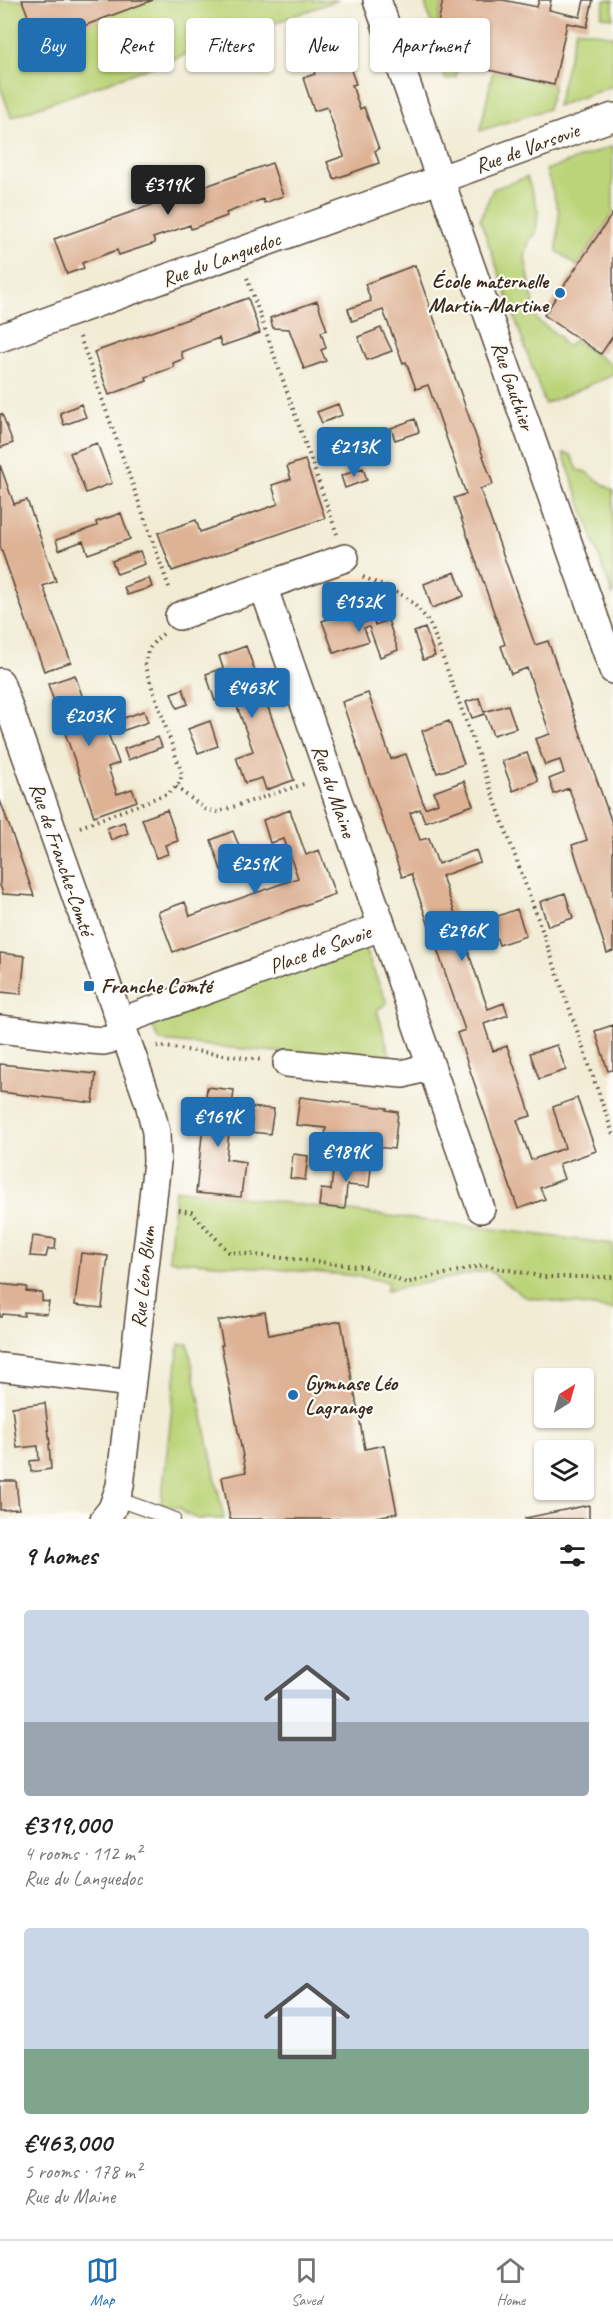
<!DOCTYPE html>
<html lang="en">
<head>
<meta charset="utf-8">
<style>
	:root { --surface:#fff; --page:#f2f2f2; --text:#222; --muted:#767676; --line:#e0e0e0; --accent:#1f6fb2 }
	body { margin:0; font-family:Caveat,sans-serif; background:var(--page); color:var(--text); height:100vh; display:flex; flex-direction:column; font-size:22px; white-space:nowrap }
	* { box-sizing:border-box; margin:0 }
	p { font-size:20px; color:var(--muted) }
	.icon { flex:none; width:33px; height:33px; fill:none; stroke:currentColor; stroke-width:2; stroke-linecap:round; stroke-linejoin:round }
	.map { position:relative; height:1519px; overflow:hidden }
	.details { display:flex; flex-direction:column; background:var(--surface); flex:1 }
	.details>* { flex:none }
	.guide { position:absolute; left:18px; top:18px; width:578px; height:54px; display:flex; gap:12px }
	.needle { width:39px; rotate:37deg }
	.controls { position:absolute; left:534px; top:1368px; display:grid; gap:12px }
	.controls a { display:grid; place-items:center; width:60px; height:60px; border-radius:6px; background:var(--surface); box-shadow:0 2px 4px #0004; font-size:30px }
	.price { position:absolute; translate:-50% -51px; padding:0 14px; border-radius:6px; background:var(--accent); color:#fff; font-size:20px; line-height:39px; filter:drop-shadow(0 2px 3px #0008) }
	.price::after { content:''; position:absolute; left:50%; top:36px; width:18px; height:14px; margin-left:-9px; background:inherit; clip-path:polygon(0 0,100% 0,50% 100%) }
	.price.on { background:#222; color:#fff }
	ul { padding:0; list-style:none }
	li { display:grid; align-content:center; gap:12px; height:318px; padding:0 24px }
	li span { display:grid; place-items:center; height:186px; border-radius:6px; color:#555 }
	li>.icon { margin-inline-start:auto }
	span .icon { width:108px; height:108px; fill:#fffc; stroke-width:1 }
	li b { font-size:26px }
	h2 { display:flex; justify-content:space-between; align-items:center; height:72px; padding:0 24px; font-size:26px }
	.pill { padding:0 21px; border-radius:6px; background:var(--surface); box-shadow:0 2px 4px #0004; font-size:21px; line-height:54px }
	.pill.on { background:var(--accent); color:#fff }
	.tabs { display:flex; justify-content:space-around; align-items:center; height:84px; border-top:2px solid var(--line); background:var(--surface); font-size:16px; color:var(--muted) }
	.tabs a { display:grid; justify-items:center; gap:3px }
	.tabs .on { color:var(--accent) }
	.map>svg:first-child { display:block }
	.green { fill:#bcd479; stroke:#7c7f4c; stroke-width:1.5 }
	.building { fill:#deb295 }
	.lines { fill:none; stroke-linecap:round; stroke-linejoin:round }
	.service-casing { stroke:#564739; stroke-width:16 }
	.minor-casing { stroke:#564739; stroke-width:30 }
	.path { stroke:#564739; stroke-width:4; stroke-dasharray:1.5 4.5; stroke-linecap:butt }
	.service { stroke:#fff; stroke-width:14 }
	.minor { stroke:#fff; stroke-width:27 }
	.poi-dot { fill:#1f6fb2; stroke:#fdfcf7; stroke-width:2 }
	.labels { text-anchor:middle; dominant-baseline:central; stroke-width:4.5; stroke-linejoin:round; paint-order:stroke }
	.street-label { font-size:21px; fill:#3b2a1e; stroke:#fdfcf7 }
	.poi-label { font-size:21px; font-weight:bold; fill:#3b2a1e; stroke:#fdfcf7; text-anchor:start }
</style>
</head>
<body>
<div class="map">
<svg width="613" height="1519" viewBox="0 0 613 1519">
	<rect width="100%" height="100%" fill="#fdfcf7"/>
	<filter id="ink" filterUnits="userSpaceOnUse"><feTurbulence type="fractalNoise" baseFrequency=".0167" numOctaves="2"/><feDisplacementMap in="SourceGraphic" scale="12" xChannelSelector="R" yChannelSelector="G"/><feConvolveMatrix kernelMatrix="1 2 1 2 8 2 1 2 1" color-interpolation-filters="sRGB"/></filter>
	<filter id="wash" filterUnits="userSpaceOnUse"><feTurbulence type="fractalNoise" baseFrequency=".008" numOctaves="4" result="noise"/><feDisplacementMap in="SourceGraphic" scale="24" xChannelSelector="R" yChannelSelector="G"/><feGaussianBlur stdDeviation="1.35" result="paint"/><feColorMatrix in="noise" values="0 0 0 0 0 0 0 0 0 0 0 0 0 0 0 0 0 1.4 0 .05"/><feComposite in="paint" operator="in"/></filter>
	<g filter="url(#wash)">
		<rect width="100%" height="100%" fill="#f2ecd5"/>
		<path class="green" d="M0 0H338L11 117 0 86Z
			M424 0H443L437 25 431 23Z
			M605 0H613V18L601 16Z
			M576 29 613 36V86L557 106Z
			M435 37 462 44 456 77 446 80 431 38Z
			M493 71 554 85 548 109 480 131Z
			M613 146V213L577 266 557 251 559 212 546 170Z
			M527 177 538 210 536 234 529 241 525 258 537 320 560 337 562 343 568 347 574 340 613 366V375L545 404 480 219 493 189Z
			M563 453 571 455 578 470 586 472 613 491V596Z
			M354 946 365 950 387 1003 377 1010 392 1063 160 1041 149 1020Z
			M175 1189 613 1244V1310L525 1297 488 1270 386 1291 388 1282 358 1276 169 1260Z
			M179 1344H188L224 1519H198L182 1512 181 1508 161 1505Z"/>
		<g id="blocks">
			<path class="building" d="M22 0H153L38 43Z
				M443 0H503L537 7 539 0H551L549 10 580 17 584 0H593L587 27 567 23 554 85 471 66 475 47 435 37Z
				M327 19 335 41 340 40 356 84 352 85 360 109 364 107 379 149 375 151 379 163 334 179 327 162 344 156 327 107 314 111 303 78 315 74 299 29Z
				M272 163 283 196 264 203 263 199 226 213 227 216 191 229 190 225 153 238 155 243 119 255 117 250 82 263 84 268 67 274 54 239 163 201 160 190 182 182 186 193Z
				M613 213V336L601 354 544 315Z
				M415 265 493 484 480 489 535 645 548 641 613 826V951L607 953 572 845 587 840 569 788 554 794 549 779 564 773 560 760 545 765 535 739 550 734 527 668 511 674 501 646 505 644 454 498 466 494 428 385 416 389 406 362 403 363 383 310 352 321 348 309 371 301 365 284Z
				M248 298 260 333 222 346 219 338 181 352 183 359 173 363 174 367 146 377 147 381 109 395 94 352Z
				M317 301 327 330 321 332 326 348 321 350 326 361 304 369 289 329 273 328 270 318Z
				M381 328 392 351 367 360 358 337Z
				M81 404 86 417 64 425 60 413Z
				M338 404 342 415 322 423 317 412Z
				M0 414H2L13 443 0 448Z
				M415 419 419 432 395 440 391 428Z
				M97 443 112 483 86 493 70 453Z
				M305 460 325 518 172 571 158 533 196 520 200 532 278 504 272 485 291 479 287 466Z
				M0 465 14 504 27 500 56 581 43 586 71 662 44 671 0 546Z
				M363 468 367 480 345 488 341 476Z
				M121 513 130 539 88 554 83 541 59 550 56 540 97 526 96 522Z
				M140 551 145 564 117 574 112 561Z
				M455 572 464 596 432 608 424 584Z
				M149 578 152 587 127 595 124 587Z
				M358 609 362 623 373 619 375 625 388 620 398 650 380 657 369 627 364 628 369 641 334 653 322 621Z
				M425 628 435 656 423 660 414 632Z
				M246 646 294 780 266 790 262 778 245 783 236 757 253 751 233 695 215 701 206 674 223 668 219 656Z
				M75 675 88 713 99 709 119 763 108 767 117 794 132 789 137 801 94 816 48 684Z
				M183 689 188 704 177 708 171 693Z
				M368 693 391 759 406 754 425 808 438 803 434 792 464 781 473 805 425 822 420 809 410 813 420 840 429 838 438 864 476 850 480 862 442 876 488 1009 504 1003 508 1015 484 1024 493 1051 507 1046 526 1100 531 1116 517 1120 531 1160 565 1148 553 1107 577 1098 596 1151 559 1164 564 1179 540 1188 545 1199 518 1209 457 1033 465 1030 411 874 402 877 342 702Z
				M479 698 484 712 508 705 516 728 493 735 485 714 472 718 466 702Z
				M144 711 148 722 119 732 115 721Z
				M210 721 218 746 198 753 188 729Z
				M449 721 464 764 437 773 422 731Z
				M158 737 162 747 128 760 124 749Z
				M527 753 538 781 513 791 502 761Z
				M0 800 34 896 3 894 0 885Z
				M167 810 178 841 165 845 168 854 156 858 142 819Z
				M290 810 306 855 319 850 335 894 173 952 158 912 185 902 190 916 298 878 284 839 270 843 263 820Z
				M124 822 128 833 111 840 107 828Z
				M233 831 245 861 221 870 211 840Z
				M565 893 573 918 548 926 540 902Z
				M517 909 526 936 499 945 490 919Z
				M0 953 25 956 21 994 0 992Z
				M613 1025V1070L608 1071 595 1031Z
				M557 1045 566 1070 539 1079 530 1053Z
				M0 1064 96 1074 93 1103 0 1092Z
				M207 1087 234 1090 226 1159 245 1162 241 1197 196 1193Z
				M300 1097 387 1108 386 1110 398 1112 394 1149 324 1141 326 1128 296 1125Z
				M247 1107 274 1109 270 1134 250 1132 252 1120 245 1119Z
				M293 1154 308 1156 305 1180 290 1178Z
				M351 1157 372 1159 369 1187 347 1185 345 1209 319 1206 321 1189 331 1190 333 1171 349 1173Z
				M33 1236 56 1239 55 1249H48L46 1257 30 1256Z
				M81 1253 108 1256 102 1308 75 1305Z
				M0 1284 27 1287 26 1291 42 1293V1301L49 1302 47 1314 24 1312V1316L3 1314 2 1317H0Z
				M265 1312 269 1335 341 1321 365 1449 384 1445 397 1513 366 1519H230L222 1477 246 1472 221 1345H223L218 1321Z
				M45 1403 50 1444H49L51 1469 31 1472 30 1461 39 1460 38 1446 17 1448 12 1407Z
				M0 1481H16L19 1509 0 1510Z
				M589 1505V1519H525V1518Z"/>
		</g>
	</g>
	<g filter="url(#ink)">
		<use href="#blocks" fill-opacity="0" stroke="#564739" stroke-width="1.5"/>
		<g class="lines">
			<g class="service-casing">
				<path id="service" d="M117 1499 173 1519"/>
			</g>
			<g class="minor-casing">
				<path id="minor" d="M377 0 613 670
					M0 338 613 117
					M263 586 481 1209
					M179 616 345 558
					M0 682 149 1103 156 1132 157 1162 120 1486 112 1509 104 1519
					M119 1022 381 927
					M0 1029 91 1040 103 1041 125 1036
					M287 1063 403 1074 431 1066
					M0 1367 131 1383"/>
			</g>
			<path class="path" d="M247 278 337 534
				M80 337 170 590
				M363 577C395 591 414 596 432 628L541 927 613 1134
				M176 787 205 809 217 812 304 784
				M80 827 169 793 180 782 182 774 145 667C145 653 151 643 163 634
				M157 1046 262 1060
				M179 1210 191 1212 229 1252 365 1267 406 1283 484 1265 544 1277H613"/>
			<use href="#service" class="service"/>
			<use href="#minor" class="minor"/>
		</g>
	</g>
	<g class="poi-dot">
		<circle cx="560" cy="293" r="6"/>
		<rect x="83" y="980" width="12" height="12" rx="3"/>
		<circle cx="293" cy="1395" r="6"/>
	</g>
	<g class="labels">
		<g class="street-label">
			<text transform="translate(527 148) rotate(-20)">Rue de Varsovie</text>
			<text transform="translate(221 259) rotate(-20)">Rue du Languedoc</text>
			<text transform="translate(513 386) rotate(71)">Rue Gauthier</text>
			<text transform="translate(334 791) rotate(71)">Rue du Maine</text>
			<text transform="translate(62 859) rotate(71)">Rue de Franche-Comté</text>
			<text transform="translate(320 949) rotate(-20)">Place de Savoie</text>
			<text transform="translate(143 1277) rotate(-84)">Rue Léon Blum</text>
		</g>
		<g class="poi-label">
			<text x="548" y="281" text-anchor="end">École maternelle<tspan x="548" dy="24">Martin-Martine</tspan></text>
			<text x="101" y="986">Franche Comté</text>
			<text x="305" y="1383">Gymnase Léo<tspan x="305" dy="24">Lagrange</tspan></text>
		</g>
	</g>
</svg>
<div class="controls">
<a><svg class="needle" viewBox="-14 -14 28 28"><path d="M0-13l5 13h-10z" fill="#e53935"/><path d="M0 13l5-13h-10z" fill="#767676"/></svg></a>
<a><svg class="icon" aria-label="layers" viewBox="0 0 24 24"><path d="M12 4l9 5-9 5-9-5zM3 14l9 5 9-5"/></svg></a>
</div>
<b class="price on" style="left:168px;top:216px">€319K</b>
<b class="price" style="left:354px;top:478px">€213K</b>
<b class="price" style="left:359px;top:633px">€152K</b>
<b class="price" style="left:252px;top:719px">€463K</b>
<b class="price" style="left:89px;top:747px">€203K</b>
<b class="price" style="left:255px;top:895px">€259K</b>
<b class="price" style="left:462px;top:962px">€296K</b>
<b class="price" style="left:218px;top:1148px">€169K</b>
<b class="price" style="left:346px;top:1183px">€189K</b>
<div class="guide">
<a class="pill on">Buy</a>
<a class="pill">Rent</a>
<a class="pill">Filters</a>
<a class="pill">New</a>
<a class="pill">Apartment</a>
</div>
</div>
<section class="details">
<h2>9 homes<svg class="icon" aria-label="filters" viewBox="0 0 24 24"><path d="M4 7h16M4 17h16"/><circle cx="9" cy="7" r="2"/><circle cx="15" cy="17" r="2"/></svg></h2>
<ul>
<li><span style="background:linear-gradient(#c9d6e8 60%,#9aa5b1 0)"><svg class="icon" aria-label="home" viewBox="0 0 24 24"><path d="M3 11l9-7 9 7M6 9v11h12V9"/></svg></span><div><b>€319,000</b><p>4 rooms · 112 m²</p><p>Rue du Languedoc</p></div></li>
<li><span style="background:linear-gradient(#c9d6e8 65%,#7fa58c 0)"><svg class="icon" aria-label="home" viewBox="0 0 24 24"><path d="M3 11l9-7 9 7M6 9v11h12V9"/></svg></span><div><b>€463,000</b><p>5 rooms · 178 m²</p><p>Rue du Maine</p></div></li>
</ul>
</section>
<nav class="tabs">
<a class="on"><svg class="icon" aria-label="map" viewBox="0 0 24 24"><path d="M3 6l6-2 6 2 6-2v14l-6 2-6-2-6 2zM9 4v14M15 6v14"/></svg>Map</a>
<a><svg class="icon" aria-label="saved" viewBox="0 0 24 24"><path d="M7 4h10v16l-5-4-5 4z"/></svg>Saved</a>
<a><svg class="icon" aria-label="home" viewBox="0 0 24 24"><path d="M3 11l9-7 9 7M6 9v11h12V9"/></svg>Home</a>
</nav>
</body>
</html>
